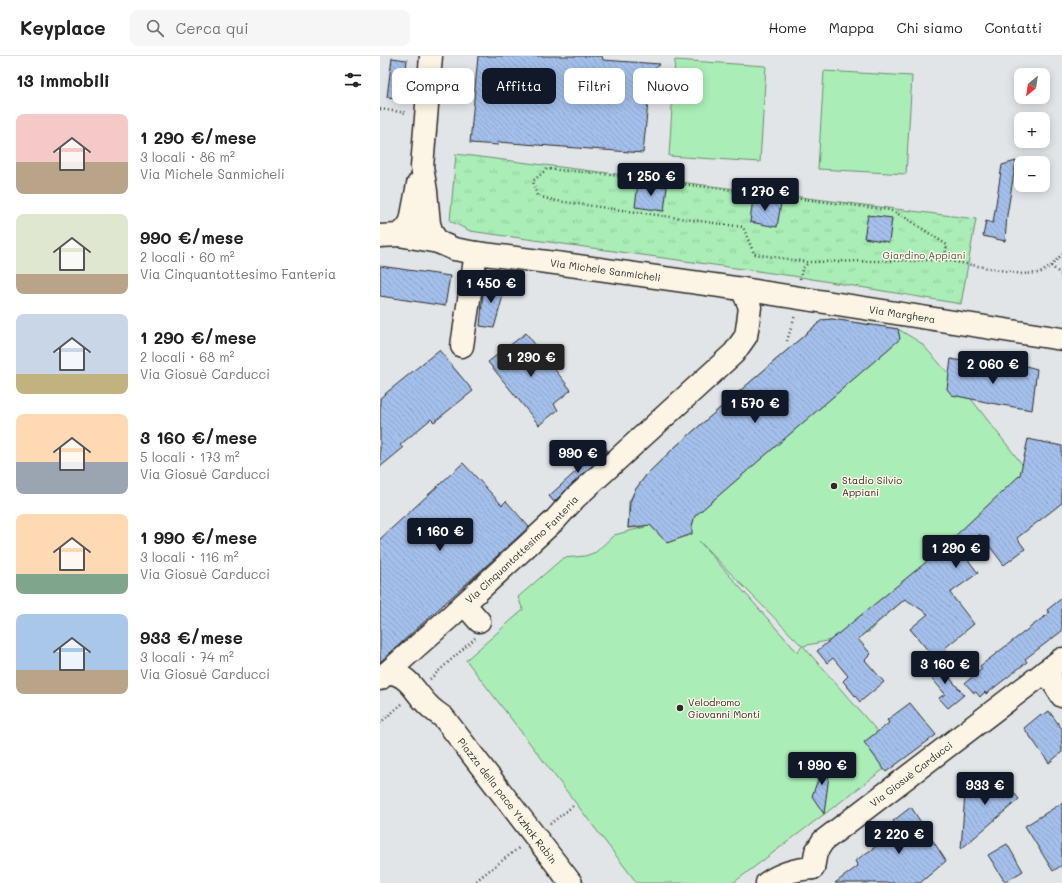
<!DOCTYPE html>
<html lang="it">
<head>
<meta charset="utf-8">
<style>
	:root { --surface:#fff; --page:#f6f6f6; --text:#202124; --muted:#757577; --line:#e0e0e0; --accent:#111827 }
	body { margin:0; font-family:Mali,sans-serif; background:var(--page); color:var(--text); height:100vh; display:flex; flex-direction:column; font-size:15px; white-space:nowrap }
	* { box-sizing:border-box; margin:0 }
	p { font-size:13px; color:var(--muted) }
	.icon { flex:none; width:22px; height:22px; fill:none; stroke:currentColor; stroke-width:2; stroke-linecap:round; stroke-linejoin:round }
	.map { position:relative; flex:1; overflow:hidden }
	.details { display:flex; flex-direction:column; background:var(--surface); width:380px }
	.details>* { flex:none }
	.guide { position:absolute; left:12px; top:12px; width:380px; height:36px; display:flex; gap:8px }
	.needle { width:26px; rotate:210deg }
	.controls { position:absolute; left:634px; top:12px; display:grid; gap:8px }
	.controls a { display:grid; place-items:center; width:36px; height:36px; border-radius:8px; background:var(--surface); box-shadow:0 2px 10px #0003; font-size:20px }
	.price { position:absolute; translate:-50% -34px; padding:0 9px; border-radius:4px; background:var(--accent); color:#fff; font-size:13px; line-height:26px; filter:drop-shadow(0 1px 2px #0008) }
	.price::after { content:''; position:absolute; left:50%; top:24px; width:12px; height:9px; margin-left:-6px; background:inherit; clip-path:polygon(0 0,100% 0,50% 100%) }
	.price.selected { background:#222; color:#fff }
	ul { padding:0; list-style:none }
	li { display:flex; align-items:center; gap:12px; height:100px; padding:0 16px }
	li span { display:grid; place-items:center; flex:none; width:112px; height:80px; border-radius:8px; color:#555 }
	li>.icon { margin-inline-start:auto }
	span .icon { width:48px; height:48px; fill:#fffc; stroke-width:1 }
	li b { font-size:17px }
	h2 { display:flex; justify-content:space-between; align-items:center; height:48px; padding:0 16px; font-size:17px }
	.chip { padding:0 14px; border-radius:8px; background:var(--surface); box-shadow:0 2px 10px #0003; font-size:14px; line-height:36px }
	.chip.selected { background:var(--accent); color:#fff }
	header { display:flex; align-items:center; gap:24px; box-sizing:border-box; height:56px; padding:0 20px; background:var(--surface); border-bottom:1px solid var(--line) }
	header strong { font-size:19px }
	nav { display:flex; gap:22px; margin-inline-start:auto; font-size:14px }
	.search { width:280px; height:36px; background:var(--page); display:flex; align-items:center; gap:10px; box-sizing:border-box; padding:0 14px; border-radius:8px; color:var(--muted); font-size:15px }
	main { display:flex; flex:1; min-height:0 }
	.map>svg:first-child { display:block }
	.grass { fill:url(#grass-tufts); stroke:#6a8c71 }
	.pitch { fill:#aaedb7; stroke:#6a8c71; fill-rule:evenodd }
	.building { fill:url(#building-back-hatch); stroke:#2b2b2b }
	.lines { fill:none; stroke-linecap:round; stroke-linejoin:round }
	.minor-casing { stroke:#2b2b2b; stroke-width:25 }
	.path { stroke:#2b2b2b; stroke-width:2.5; stroke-dasharray:1 3; stroke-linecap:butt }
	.minor { stroke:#fcf5e5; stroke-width:22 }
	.poi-dot { fill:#2b2b2b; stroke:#fcf5e5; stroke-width:1.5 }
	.labels { text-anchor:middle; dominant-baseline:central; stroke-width:3; stroke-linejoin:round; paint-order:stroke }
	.park-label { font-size:10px; fill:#4b5c4e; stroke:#fcf5e5 }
	.street-label { font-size:10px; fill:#2b2b2b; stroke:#fcf5e5 }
	.poi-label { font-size:10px; fill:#2b2b2b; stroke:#fcf5e5; text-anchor:start }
</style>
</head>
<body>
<header>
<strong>Keyplace</strong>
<div class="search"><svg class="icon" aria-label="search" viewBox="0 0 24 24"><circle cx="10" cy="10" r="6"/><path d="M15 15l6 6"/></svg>Cerca qui</div>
<nav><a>Home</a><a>Mappa</a><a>Chi siamo</a><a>Contatti</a></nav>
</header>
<main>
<section class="details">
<h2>13 immobili<svg class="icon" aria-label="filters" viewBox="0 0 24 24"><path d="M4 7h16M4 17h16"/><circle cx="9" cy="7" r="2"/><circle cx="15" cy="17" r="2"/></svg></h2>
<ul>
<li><span style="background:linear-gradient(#f6c9c9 60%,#b9a48a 0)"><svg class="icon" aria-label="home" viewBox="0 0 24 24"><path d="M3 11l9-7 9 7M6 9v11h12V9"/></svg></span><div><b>1 290 €/mese</b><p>3 locali · 86 m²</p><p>Via Michele Sanmicheli</p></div></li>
<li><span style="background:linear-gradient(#dfe7d0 75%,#b9a48a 0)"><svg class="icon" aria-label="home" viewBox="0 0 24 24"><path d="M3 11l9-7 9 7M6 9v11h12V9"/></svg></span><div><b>990 €/mese</b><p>2 locali · 60 m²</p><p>Via Cinquantottesimo Fanteria</p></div></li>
<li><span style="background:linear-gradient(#c9d6e8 75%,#c2b280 0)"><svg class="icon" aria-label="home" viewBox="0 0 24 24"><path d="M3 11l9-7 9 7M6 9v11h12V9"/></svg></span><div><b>1 290 €/mese</b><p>2 locali · 68 m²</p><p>Via Giosuè Carducci</p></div></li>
<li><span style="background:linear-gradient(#ffd9b3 60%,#9aa5b1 0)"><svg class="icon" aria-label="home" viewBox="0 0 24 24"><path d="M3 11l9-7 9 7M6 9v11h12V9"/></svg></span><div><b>3 160 €/mese</b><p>5 locali · 173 m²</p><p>Via Giosuè Carducci</p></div></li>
<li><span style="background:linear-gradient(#ffd9b3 75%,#7fa58c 0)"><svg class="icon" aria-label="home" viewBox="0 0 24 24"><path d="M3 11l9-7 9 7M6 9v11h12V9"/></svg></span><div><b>1 990 €/mese</b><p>3 locali · 116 m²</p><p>Via Giosuè Carducci</p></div></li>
<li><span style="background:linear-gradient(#a9c7e8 70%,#b9a48a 0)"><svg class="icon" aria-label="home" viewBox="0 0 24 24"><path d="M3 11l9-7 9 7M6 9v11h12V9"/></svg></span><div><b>933 €/mese</b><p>3 locali · 74 m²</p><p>Via Giosuè Carducci</p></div></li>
</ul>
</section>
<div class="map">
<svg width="682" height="827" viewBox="0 0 682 827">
	<defs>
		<pattern id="grass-tufts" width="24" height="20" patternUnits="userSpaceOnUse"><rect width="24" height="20" fill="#aaedb7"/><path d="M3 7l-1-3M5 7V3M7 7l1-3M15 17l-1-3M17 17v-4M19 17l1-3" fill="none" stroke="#92cb9e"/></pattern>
		<pattern id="building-back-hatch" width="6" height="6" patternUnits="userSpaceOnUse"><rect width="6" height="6" fill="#a4bfeb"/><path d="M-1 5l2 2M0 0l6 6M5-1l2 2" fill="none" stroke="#8da4ca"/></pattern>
	</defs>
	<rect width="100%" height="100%" fill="#e2e5e7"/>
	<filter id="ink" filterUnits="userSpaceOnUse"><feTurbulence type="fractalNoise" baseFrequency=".025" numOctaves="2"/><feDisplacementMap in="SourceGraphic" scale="8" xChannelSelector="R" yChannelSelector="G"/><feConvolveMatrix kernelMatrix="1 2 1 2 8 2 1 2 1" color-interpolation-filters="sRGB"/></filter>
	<g filter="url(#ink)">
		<path class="grass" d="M76 98 596 163 581 248 420 221 90 175 70 165Z"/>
		<path class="pitch" d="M295 4 386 10 380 106 289 100Z
			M444 15 532 20 526 118 438 113Z
			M452 263 518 273 541 287 588 339 656 426 536 534 498 566 489 576 423 590 520 701 353 827H257L86 604 143 554 138 541 183 502 205 500 216 496 234 479 265 471 248 472 249 446 255 434 267 418 295 391 442 264ZM319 485 422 590 418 596V597Z"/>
		<path class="building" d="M98 0H222L223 4 280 8 271 16 263 97 118 86V89L90 87Z
			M12 2 27 4 23 43 7 41Z
			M636 105 627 159 625 185 603 180 606 165 613 167 622 109Z
			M258 127 287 131 284 155 255 151Z
			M373 142 401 147 397 171 370 166Z
			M488 159 512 162 509 186 484 182Z
			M0 210 70 220 65 250 0 240Z
			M104 226 117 227 124 236 114 272 100 270Z
			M452 263 518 273 520 283 315 460 312 470V478L287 487 270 469 248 472 250 446 255 434 267 418 295 391 442 264Z
			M146 277 191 334 174 348 178 354 159 369 108 306Z
			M59 294 93 335 54 366 51 363 20 389 23 392 0 411V342Z
			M571 303 592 307 591 313 618 318 619 312 636 315 638 311H646V310L657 313 652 354 616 348 572 339 567 333Z
			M648 383 682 390V447L637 482 645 493 624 509 600 478 582 496 598 517 570 537 594 568 565 592 572 603 561 610 530 573 548 558 525 543 478 583 491 598 485 604 504 626 480 646 463 625 468 620 453 602 447 607 437 595 556 498 640 419Z
			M224 390 228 395 187 433 174 446 169 440Z
			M83 407 122 449 126 445 149 471 0 606V483Z
			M682 542V575L645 603 647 606 606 638 605 636 600 641 596 636 594 637 585 627 602 613 600 610 669 557 667 554Z
			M556 605 584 639 568 652 559 642 565 638 545 614Z
			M530 647 556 679 506 716 484 686 509 667 507 664Z
			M669 655 682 673V696L669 707 644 672 661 658 662 660Z
			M446 702 451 704 444 758 432 740Z
			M606 719 621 721 639 743 581 793 585 737Z
			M682 747V809L673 815 645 770Z
			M531 751 566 805 540 827H455L478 810 475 805 498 789 495 783 515 769 513 765Z
			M627 788 643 815 625 826 608 799Z"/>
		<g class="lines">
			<g class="minor-casing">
				<g id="minor">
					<path d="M51 0 42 111 46 135 49 168 52 177 58 186"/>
					<path d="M19 179 27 172 31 165 38 128"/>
					<path id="s1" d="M0 180 19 179 58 186 74 193 96 197 183 208 362 233 682 283"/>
					<path d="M82 290 96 197"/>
					<path d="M84 548 99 565"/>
					<path d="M666 615 682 640"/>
					<path id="s2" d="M8 616C31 620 34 636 49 650 54 655 59 658 64 662L191 827"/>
					<path id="s3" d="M0 623 71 560 176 463 195 442 354 297 366 280 368 267 370 251 362 233"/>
					<path id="s4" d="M433 812 436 796 443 785 682 603"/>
					<path d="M387 827C401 817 416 813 433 812"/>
				</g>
			</g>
			<path class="path" d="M0 53 27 57
				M564 204 567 189 526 162 510 154 215 117 167 113 153 125 157 140 177 145 363 171 374 198 428 206 564 204 642 218 660 217 671 210 682 198
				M671 210 682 219
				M420 223 422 213 428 207
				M407 285 415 259
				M50 623 95 582
				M0 667 22 648
				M170 768 193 750
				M93 827 140 791"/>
			<use href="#minor" class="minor"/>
		</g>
	</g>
	<g class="poi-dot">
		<circle cx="454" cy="430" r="4"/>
		<circle cx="300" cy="652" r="4"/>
	</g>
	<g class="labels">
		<g class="park-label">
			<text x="544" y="199">Giardino Appiani</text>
		</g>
		<g class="street-label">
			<text stroke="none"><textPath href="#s1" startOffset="229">Via Michele Sanmicheli</textPath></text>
			<text stroke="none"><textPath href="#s1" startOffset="529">Via Marghera</textPath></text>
			<text stroke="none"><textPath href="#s3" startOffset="192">Via Cinquantottesimo Fanteria</textPath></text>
			<text stroke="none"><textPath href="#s4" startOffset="140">Via Giosuè Carducci</textPath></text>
			<text stroke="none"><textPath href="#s2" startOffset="178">Piazza della pace Ytzhak Rabin</textPath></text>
		</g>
		<g class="poi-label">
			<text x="462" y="424">Stadio Silvio<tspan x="462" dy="12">Appiani</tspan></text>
			<text x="308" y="646">Velodromo<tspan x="308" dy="12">Giovanni Monti</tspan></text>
		</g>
	</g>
</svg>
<div class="controls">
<a><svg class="needle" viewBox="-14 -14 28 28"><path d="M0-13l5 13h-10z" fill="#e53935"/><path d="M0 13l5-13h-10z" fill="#757577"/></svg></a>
<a>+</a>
<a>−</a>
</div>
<b class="price" style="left:271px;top:141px">1 250 €</b>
<b class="price" style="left:385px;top:156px">1 270 €</b>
<b class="price" style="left:111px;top:248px">1 450 €</b>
<b class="price selected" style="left:151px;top:322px">1 290 €</b>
<b class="price" style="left:613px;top:329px">2 060 €</b>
<b class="price" style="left:375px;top:368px">1 570 €</b>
<b class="price" style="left:198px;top:418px">990 €</b>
<b class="price" style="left:60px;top:496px">1 160 €</b>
<b class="price" style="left:576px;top:513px">1 290 €</b>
<b class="price" style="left:565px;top:629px">3 160 €</b>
<b class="price" style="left:442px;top:730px">1 990 €</b>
<b class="price" style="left:605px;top:750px">933 €</b>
<b class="price" style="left:519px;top:799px">2 220 €</b>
<div class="guide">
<a class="chip">Compra</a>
<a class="chip selected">Affitta</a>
<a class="chip">Filtri</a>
<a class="chip">Nuovo</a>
</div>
</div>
</main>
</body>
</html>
